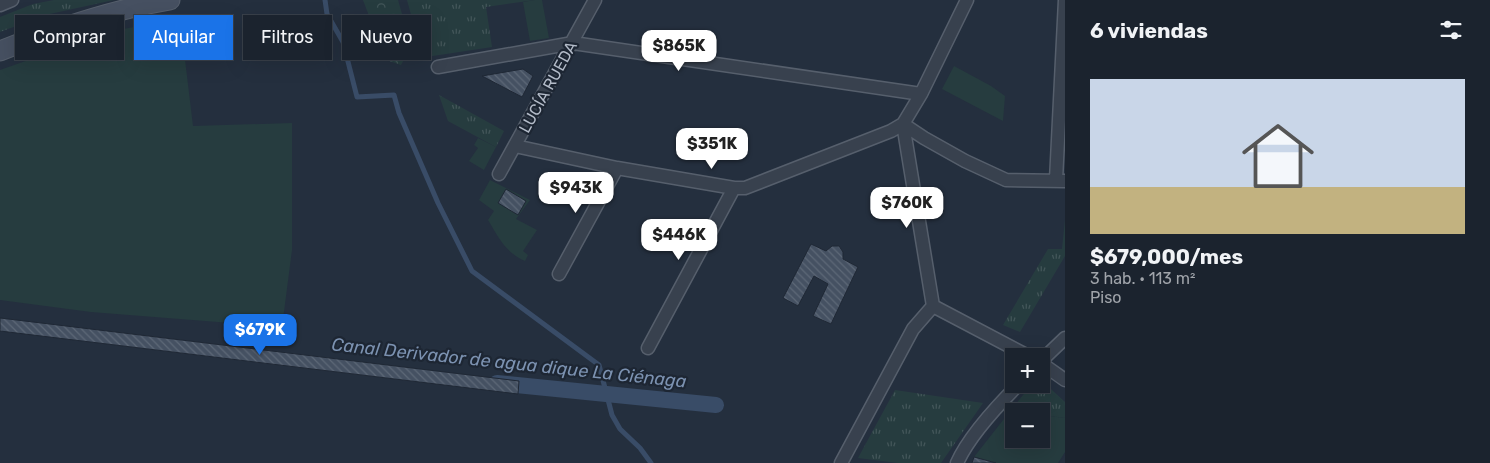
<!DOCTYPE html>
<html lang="es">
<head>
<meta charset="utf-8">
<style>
	:root { --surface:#1b232e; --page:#242b36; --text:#f1f3f6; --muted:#a0a4aa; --line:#39404a; --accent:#1a73e8 }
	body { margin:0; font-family:Rubik,sans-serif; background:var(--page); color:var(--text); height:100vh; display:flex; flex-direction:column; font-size:19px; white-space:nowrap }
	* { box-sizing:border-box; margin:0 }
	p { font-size:16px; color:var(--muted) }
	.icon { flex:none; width:28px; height:28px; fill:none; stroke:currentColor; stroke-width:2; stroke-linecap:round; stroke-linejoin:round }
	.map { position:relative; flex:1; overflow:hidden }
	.side { display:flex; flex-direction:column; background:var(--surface); width:425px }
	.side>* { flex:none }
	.top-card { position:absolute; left:15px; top:15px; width:475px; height:45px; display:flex; gap:10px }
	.fabs { position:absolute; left:1005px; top:348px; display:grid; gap:10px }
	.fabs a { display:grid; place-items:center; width:45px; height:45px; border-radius:0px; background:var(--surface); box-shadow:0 5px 20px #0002,0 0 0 1px var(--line); font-size:25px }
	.price { position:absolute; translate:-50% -42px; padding:0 11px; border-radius:10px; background:#fff; color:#222; font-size:16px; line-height:32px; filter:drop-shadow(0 1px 2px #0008) }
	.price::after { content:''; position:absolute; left:50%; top:30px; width:15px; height:11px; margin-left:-8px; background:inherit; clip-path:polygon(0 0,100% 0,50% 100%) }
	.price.selected { background:var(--accent); color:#fff }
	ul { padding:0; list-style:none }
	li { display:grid; align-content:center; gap:10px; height:265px; padding:0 25px }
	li+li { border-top:1px solid var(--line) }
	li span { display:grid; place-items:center; height:155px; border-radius:0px; color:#555 }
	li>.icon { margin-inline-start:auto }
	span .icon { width:90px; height:90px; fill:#fffc; stroke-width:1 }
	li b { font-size:21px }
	h2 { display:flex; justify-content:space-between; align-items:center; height:60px; padding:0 25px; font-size:21px }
	.pill { padding:0 18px; border-radius:0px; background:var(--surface); box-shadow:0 5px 20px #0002,0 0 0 1px var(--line); font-size:18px; line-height:45px }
	.pill.selected { background:var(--accent); color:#fff }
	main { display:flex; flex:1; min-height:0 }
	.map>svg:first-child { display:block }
	.grass { fill:url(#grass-tufts) }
	.park { fill:url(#park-crowns) }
	.garden { fill:#263c3f }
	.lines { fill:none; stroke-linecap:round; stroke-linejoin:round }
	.stream { stroke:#394c67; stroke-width:5 }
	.canal { stroke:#394c67; stroke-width:16 }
	.building { fill:url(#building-back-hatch); stroke:#1f2835 }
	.street-casing { stroke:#565f6c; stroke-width:15 }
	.secondary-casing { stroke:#565f6c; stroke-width:21 }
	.street { stroke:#38414e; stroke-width:12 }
	.secondary { stroke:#465061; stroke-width:19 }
	.labels { text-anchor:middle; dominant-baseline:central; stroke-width:4.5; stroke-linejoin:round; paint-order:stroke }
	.street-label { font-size:16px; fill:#b4bcc9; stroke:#1d2633 }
	.water-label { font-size:18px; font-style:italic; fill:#7c92b1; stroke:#1d2633 }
</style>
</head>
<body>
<main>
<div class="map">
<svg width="1065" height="463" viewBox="0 0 1065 463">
	<defs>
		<pattern id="grass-tufts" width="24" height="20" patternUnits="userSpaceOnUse" patternTransform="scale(1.25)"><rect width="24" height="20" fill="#263c3f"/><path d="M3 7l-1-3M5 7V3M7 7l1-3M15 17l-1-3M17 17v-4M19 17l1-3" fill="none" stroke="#435659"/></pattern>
		<pattern id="park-crowns" width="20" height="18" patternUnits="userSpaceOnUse" patternTransform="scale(1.25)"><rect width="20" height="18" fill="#263c3f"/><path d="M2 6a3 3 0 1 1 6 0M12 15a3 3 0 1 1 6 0" fill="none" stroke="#435659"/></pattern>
		<pattern id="building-back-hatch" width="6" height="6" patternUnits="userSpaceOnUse" patternTransform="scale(1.25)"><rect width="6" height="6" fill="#455162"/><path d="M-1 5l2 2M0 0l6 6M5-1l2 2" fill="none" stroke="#5d6877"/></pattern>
	</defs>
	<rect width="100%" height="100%" fill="#242f3e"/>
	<path class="grass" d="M54 0H114L45 15 0 32V17L33 4Z
		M407 0H535L486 7 492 47 426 57 412 18Z
		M439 95 504 131 496 147 448 121Z
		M1065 220V256L1020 332 1003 325 1048 249H1062Z
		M1041 380 1065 402V418L1041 415V411L1011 410 1032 384H1041Z
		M895 390 983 403 941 463H898L858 458Z"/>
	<path class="park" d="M363 0H398L411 46 401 65 386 60Z"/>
	<path class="garden" d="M535 0H542L549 38 530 41 523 2Z
		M180 18 193 126 292 123V250L282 327 91 312 0 300V70L108 32Z
		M954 66 991 86 1005 96 1003 121 942 89Z
		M478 138 496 147 484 170 469 161 478 148 474 145Z
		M490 180 530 200 516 219 537 230 523 251 528 255 525 261C505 252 499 238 488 220L494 211 479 200Z
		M1011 410 1018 411H1014V439H1041V415L1065 418V452L1058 463H996L974 457Z"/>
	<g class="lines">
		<path class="stream" d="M325 0 327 14 343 42 357 97 394 95 399 113 438 203 472 271 599 365 612 415 620 429 640 448 651 463"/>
		<path class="canal" d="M497 383 716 405"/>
	</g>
	<path class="building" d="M523 69 533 76 522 97 482 76Z
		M506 189 526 201 518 215 498 203Z
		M811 244 826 251 832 246H839L843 252V259L858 267 831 324 813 316 828 284 814 276 798 306 783 298Z
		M0 318 519 381 518 394 0 331Z
		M974 457 996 463H972Z"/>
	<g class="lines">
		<g class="street-casing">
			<path id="street" d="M0 5 12 0
				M438 67 573 43 921 94
				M515 146 617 168 734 188H745L891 131 903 124 924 138 965 161 1006 180 1065 181
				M499 174 595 0
				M1056 180 1065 0
				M559 274 617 168
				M933 306 1028 356
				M648 348 734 188
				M1041 361 1065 338
				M1041 363 1065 380
				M841 463 913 329 933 306 903 124 921 94 967 0
				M957 463C969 436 998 405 1019 384"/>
		</g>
		<g class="secondary-casing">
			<path id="secondary" d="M0 51C55 29 111 10 170 0"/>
		</g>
		<use href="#street" class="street"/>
		<use href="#secondary" class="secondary"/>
	</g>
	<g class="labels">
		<g class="street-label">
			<text transform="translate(548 87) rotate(-61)">LUCÍA RUEDA</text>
		</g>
		<g class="water-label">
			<text transform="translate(509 363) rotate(6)">Canal Derivador de agua dique La Ciénaga</text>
		</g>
	</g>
</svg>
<div class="fabs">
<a>+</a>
<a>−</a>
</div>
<b class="price" style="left:679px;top:72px">$865K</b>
<b class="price" style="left:712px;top:170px">$351K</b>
<b class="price" style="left:576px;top:214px">$943K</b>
<b class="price" style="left:907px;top:229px">$760K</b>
<b class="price" style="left:679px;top:261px">$446K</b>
<b class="price selected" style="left:260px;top:356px">$679K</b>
<div class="top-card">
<a class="pill">Comprar</a>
<a class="pill selected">Alquilar</a>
<a class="pill">Filtros</a>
<a class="pill">Nuevo</a>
</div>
</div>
<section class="side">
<h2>6 viviendas<svg class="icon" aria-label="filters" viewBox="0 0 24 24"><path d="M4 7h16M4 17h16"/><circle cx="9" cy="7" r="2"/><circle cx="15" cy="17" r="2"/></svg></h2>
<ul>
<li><span style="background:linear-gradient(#c9d6e8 70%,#c2b280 0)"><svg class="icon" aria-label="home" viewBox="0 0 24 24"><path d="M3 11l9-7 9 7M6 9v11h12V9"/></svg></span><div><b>$679,000/mes</b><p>3 hab. · 113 m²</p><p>Piso</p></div></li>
</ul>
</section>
</main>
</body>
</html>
